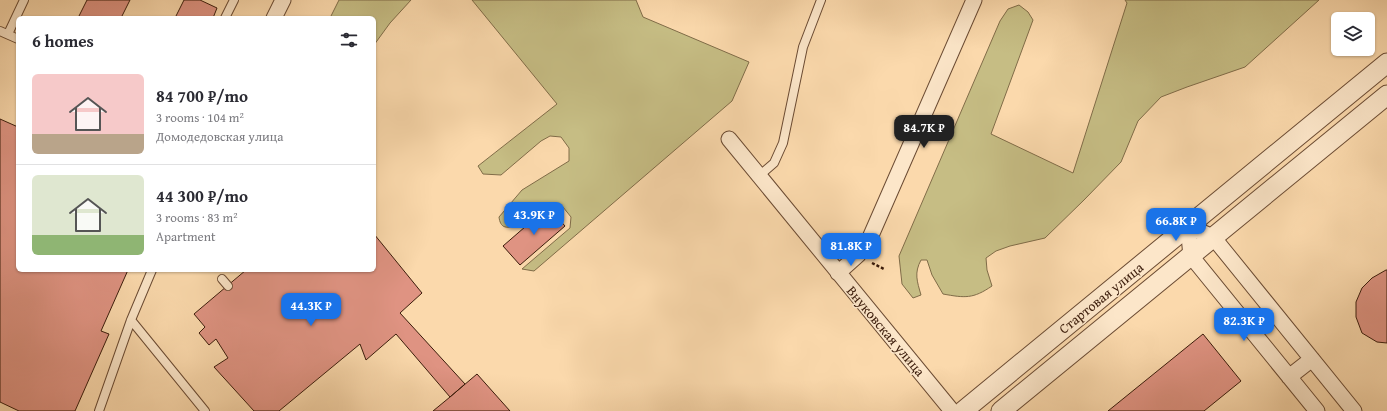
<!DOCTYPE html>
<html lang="en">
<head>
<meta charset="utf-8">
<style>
	:root { --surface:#fff; --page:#f2f2f3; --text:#2b2b33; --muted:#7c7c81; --line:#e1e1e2; --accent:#1a73e8 }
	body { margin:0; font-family:"Gentium Book Plus",serif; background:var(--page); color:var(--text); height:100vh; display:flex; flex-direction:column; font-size:15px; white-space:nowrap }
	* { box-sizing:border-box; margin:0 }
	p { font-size:13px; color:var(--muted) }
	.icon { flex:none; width:22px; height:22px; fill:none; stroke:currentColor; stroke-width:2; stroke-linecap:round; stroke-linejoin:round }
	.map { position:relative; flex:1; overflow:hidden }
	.panel { position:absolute; left:16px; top:16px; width:360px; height:256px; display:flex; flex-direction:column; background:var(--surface); border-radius:6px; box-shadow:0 1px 3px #0004 }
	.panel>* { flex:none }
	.fabs { position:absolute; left:1331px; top:12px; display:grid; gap:8px }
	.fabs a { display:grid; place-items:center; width:44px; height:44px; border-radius:6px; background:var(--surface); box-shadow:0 1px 3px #0004; font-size:20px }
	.price { position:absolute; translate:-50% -34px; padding:0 9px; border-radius:8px; background:var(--accent); color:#fff; font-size:13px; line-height:26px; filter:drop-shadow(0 1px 2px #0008) }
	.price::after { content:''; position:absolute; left:50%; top:24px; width:12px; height:9px; margin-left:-6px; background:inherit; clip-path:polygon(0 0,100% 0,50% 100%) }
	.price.selected { background:#222; color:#fff }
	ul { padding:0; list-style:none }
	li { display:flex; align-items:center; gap:12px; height:100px; padding:0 16px }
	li+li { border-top:1px solid var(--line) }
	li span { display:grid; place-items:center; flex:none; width:112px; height:80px; border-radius:6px; color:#555 }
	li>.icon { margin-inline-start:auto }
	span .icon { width:48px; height:48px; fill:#fffc; stroke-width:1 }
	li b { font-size:17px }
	h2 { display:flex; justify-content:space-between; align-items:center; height:48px; padding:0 16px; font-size:17px }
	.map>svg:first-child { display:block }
	.green { fill:#c6bd84; stroke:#806c48 }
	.building { fill:#df9382; stroke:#3b1c0b }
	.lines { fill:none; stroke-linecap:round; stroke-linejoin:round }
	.service-casing { stroke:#6b4b33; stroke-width:10 }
	.minor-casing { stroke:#6b4b33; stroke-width:17 }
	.tertiary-casing { stroke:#6b4b33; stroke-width:21 }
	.path { stroke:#3b1c0b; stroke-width:2.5; stroke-dasharray:3 2; stroke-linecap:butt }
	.service { stroke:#fce6c9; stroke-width:8 }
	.minor { stroke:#fce6c9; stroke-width:15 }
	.tertiary { stroke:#fce6c9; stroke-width:19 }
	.labels { text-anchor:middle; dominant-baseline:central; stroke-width:3; stroke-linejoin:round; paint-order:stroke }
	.street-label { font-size:14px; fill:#3b1c0b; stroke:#fce6c9 }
</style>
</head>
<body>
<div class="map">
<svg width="1387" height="411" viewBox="0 0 1387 411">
	<rect width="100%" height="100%" fill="#fbd9ac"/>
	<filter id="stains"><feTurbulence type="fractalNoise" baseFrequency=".005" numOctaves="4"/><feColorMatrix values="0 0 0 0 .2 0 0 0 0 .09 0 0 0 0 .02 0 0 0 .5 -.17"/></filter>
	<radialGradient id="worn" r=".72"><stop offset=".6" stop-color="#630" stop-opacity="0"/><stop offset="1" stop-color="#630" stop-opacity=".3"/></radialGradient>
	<path class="green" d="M339 0H411L390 23 374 45V18H330Z
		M472 0H636L643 17 749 62 732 101 534 271 522 269 570 228 571 217 563 207 546 203C536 210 502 244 499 217L522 190 569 161V148L561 137 550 136 541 141 501 175 483 174 478 166 557 104Z
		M1125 0H1319L1245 67 1187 87 1161 97 1138 121 1121 162 1084 200 1045 238 1010 246 996 251 986 258 987 270 992 286C973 299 965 298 943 294L932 275 927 260H921C914 273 917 281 921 295L913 298 902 284 899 256 1000 21 1008 9 1019 5 1028 12 1033 20 991 134 1073 173 1127 3Z"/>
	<path class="building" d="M87 0H130L121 18H78Z
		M184 0H200L217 8 213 18H175Z
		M0 119 18 127V270H128L101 331 109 334 75 411H19L0 402Z
		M548 207 565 226 520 265 503 246Z
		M374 234 422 293 400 313 465 384 450 397 396 334 366 360 360 344 279 411H254L214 367 228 358 216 339 209 345 199 333 205 327 194 314 246 270H374Z
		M1386 270H1387V343L1377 342 1362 333 1356 317V302L1362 288 1372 278Z
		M1203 334 1241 381 1204 411H1108Z
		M477 374 510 411H433L450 397Z"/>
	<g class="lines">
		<g class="service-casing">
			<path id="service" d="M225 18 234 0
				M0 31 18 39
				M8 34 24 0
				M759 176 774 163 783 143 803 47 821 0
				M222 279 228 286
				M131 320 205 411
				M99 411 131 320 152 270"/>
		</g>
		<g class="minor-casing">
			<path id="minor" d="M274 18 283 0
				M729 139 952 411
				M838 273 858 255 869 240 974 0
				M1289 377 1312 359
				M1317 411 1191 256 1188 226 1213 237 1354 411"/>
		</g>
		<g class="tertiary-casing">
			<path id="tertiary" d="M963 411 1387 63
				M1001 411 1387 95"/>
		</g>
		<path class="path" d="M872 263 884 269"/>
		<use href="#service" class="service"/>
		<use href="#minor" class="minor"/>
		<use href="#tertiary" class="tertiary"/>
	</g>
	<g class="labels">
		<g class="street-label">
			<text transform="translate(1101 298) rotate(-39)">Стартовая улица</text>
			<text transform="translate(886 331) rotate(50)">Внуковская улица</text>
		</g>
	</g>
	<rect width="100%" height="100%" filter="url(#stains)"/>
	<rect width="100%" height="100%" fill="url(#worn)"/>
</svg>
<div class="fabs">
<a><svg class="icon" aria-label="layers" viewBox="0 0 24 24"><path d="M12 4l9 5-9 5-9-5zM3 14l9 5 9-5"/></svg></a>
</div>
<b class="price selected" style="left:924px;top:149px">84.7K ₽</b>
<b class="price" style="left:534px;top:236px">43.9K ₽</b>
<b class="price" style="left:1176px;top:242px">66.8K ₽</b>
<b class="price" style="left:851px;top:267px">81.8K ₽</b>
<b class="price" style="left:311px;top:327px">44.3K ₽</b>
<b class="price" style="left:1244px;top:342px">82.3K ₽</b>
<section class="panel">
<h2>6 homes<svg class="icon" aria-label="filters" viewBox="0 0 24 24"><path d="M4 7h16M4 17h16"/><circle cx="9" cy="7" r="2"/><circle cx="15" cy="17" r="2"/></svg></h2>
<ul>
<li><span style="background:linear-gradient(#f6c9c9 75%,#b9a48a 0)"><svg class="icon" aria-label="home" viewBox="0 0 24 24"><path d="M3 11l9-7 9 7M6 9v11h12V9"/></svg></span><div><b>84 700 ₽/mo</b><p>3 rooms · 104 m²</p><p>Домодедовская улица</p></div></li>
<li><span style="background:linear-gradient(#dfe7d0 75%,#8fb573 0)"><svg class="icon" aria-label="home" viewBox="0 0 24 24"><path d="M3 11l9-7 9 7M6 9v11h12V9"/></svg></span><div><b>44 300 ₽/mo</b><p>3 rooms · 83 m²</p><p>Apartment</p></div></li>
</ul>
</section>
</div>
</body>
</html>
